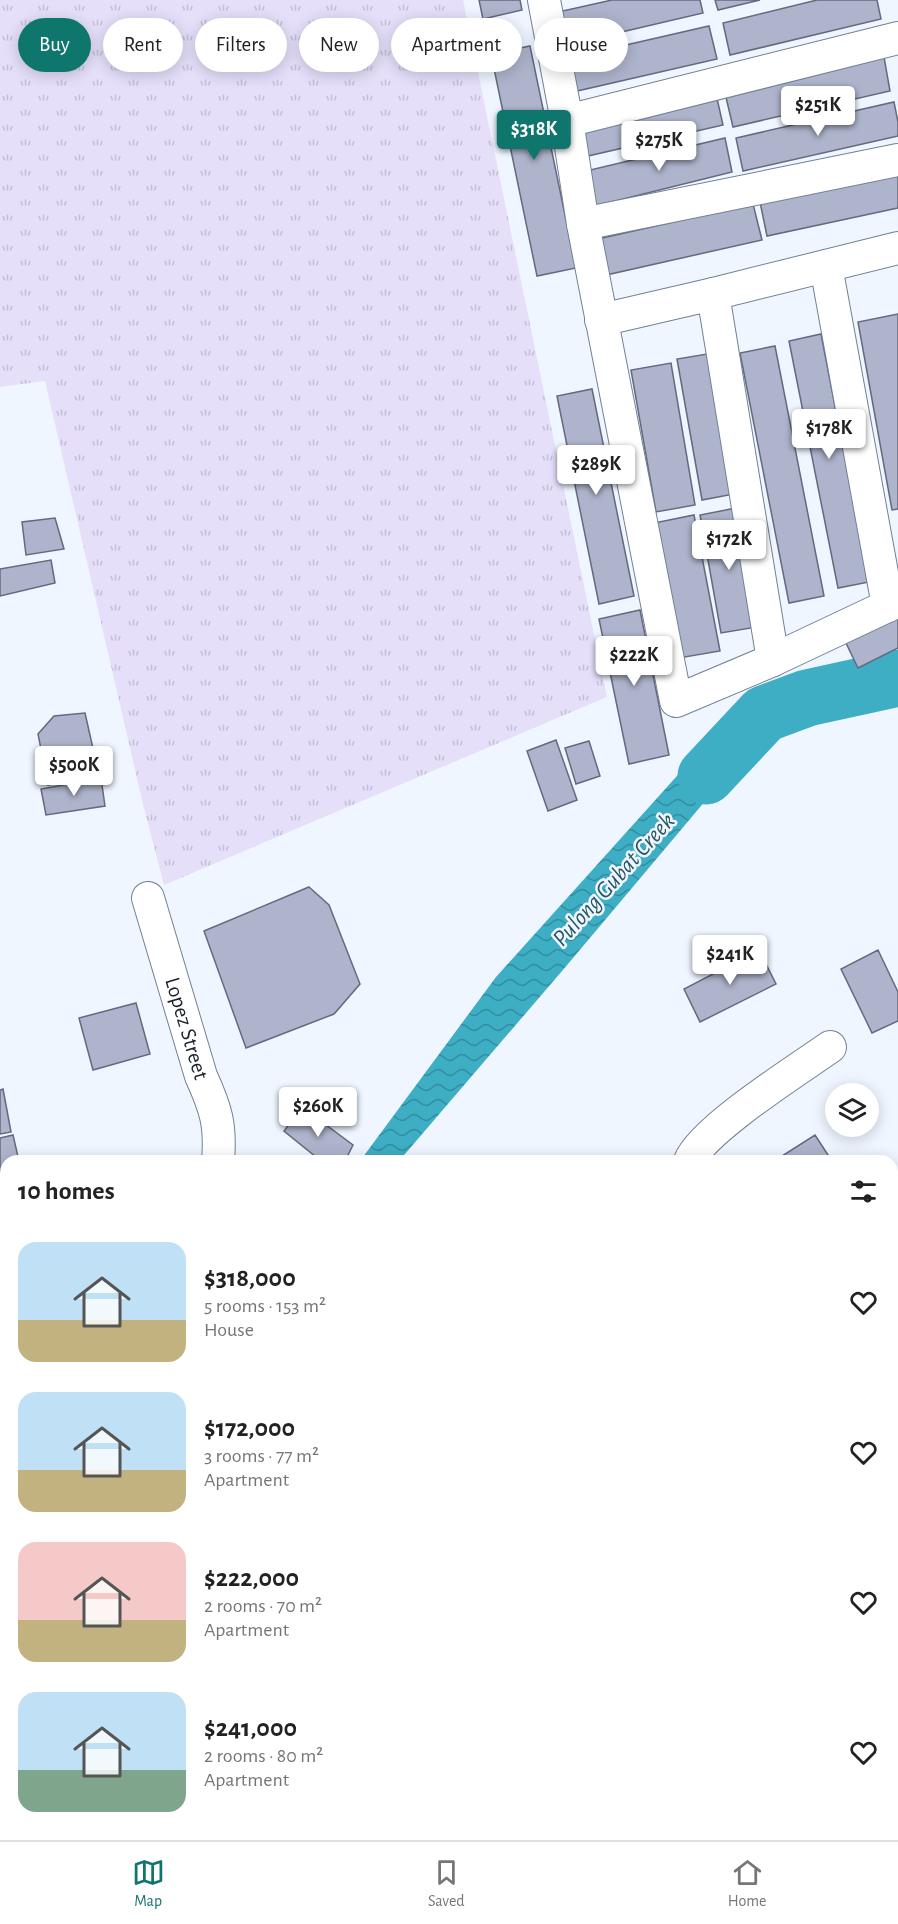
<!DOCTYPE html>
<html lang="en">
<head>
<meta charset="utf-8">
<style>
	:root { --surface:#fff; --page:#f2f2f2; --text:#222; --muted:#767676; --line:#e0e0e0; --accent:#0f766e }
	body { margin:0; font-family:"Alegreya Sans",sans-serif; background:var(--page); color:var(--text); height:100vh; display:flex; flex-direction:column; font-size:22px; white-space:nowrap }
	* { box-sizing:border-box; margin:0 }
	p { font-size:20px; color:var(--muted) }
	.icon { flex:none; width:33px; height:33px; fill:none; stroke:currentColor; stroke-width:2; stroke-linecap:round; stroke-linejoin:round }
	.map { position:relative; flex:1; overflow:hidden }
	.panel { position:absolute; left:0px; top:1155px; width:898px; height:686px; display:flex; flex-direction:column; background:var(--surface); border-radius:18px 18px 0 0; box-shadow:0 3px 15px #0003 }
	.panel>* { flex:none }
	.guide { position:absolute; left:18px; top:18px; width:862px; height:54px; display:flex; gap:12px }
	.controls { position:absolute; left:825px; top:1083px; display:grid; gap:12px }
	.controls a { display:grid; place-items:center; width:54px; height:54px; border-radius:50%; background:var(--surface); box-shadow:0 3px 15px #0003; font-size:30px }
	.price { position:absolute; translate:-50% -51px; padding:0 14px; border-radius:6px; background:#fff; color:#222; font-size:20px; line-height:39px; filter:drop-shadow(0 2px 3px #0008) }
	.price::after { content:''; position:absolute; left:50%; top:36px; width:18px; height:14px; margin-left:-9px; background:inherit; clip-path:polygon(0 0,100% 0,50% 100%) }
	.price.current { background:var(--accent); color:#fff }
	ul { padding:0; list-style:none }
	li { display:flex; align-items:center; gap:18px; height:150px; padding:0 18px }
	li span { display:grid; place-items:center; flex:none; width:168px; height:120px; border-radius:18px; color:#555 }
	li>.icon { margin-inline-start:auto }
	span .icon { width:72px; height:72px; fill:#fffc; stroke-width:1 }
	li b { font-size:26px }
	h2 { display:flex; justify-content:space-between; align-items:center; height:72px; padding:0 18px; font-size:26px }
	.chip { padding:0 21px; border-radius:27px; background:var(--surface); box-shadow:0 3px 15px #0003; font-size:21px; line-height:54px }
	.chip.current { background:var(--accent); color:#fff }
	.tab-bar { display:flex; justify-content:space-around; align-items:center; height:84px; border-top:2px solid var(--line); background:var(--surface); font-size:16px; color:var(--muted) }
	.tab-bar a { display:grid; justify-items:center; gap:3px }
	.tab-bar .current { color:var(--accent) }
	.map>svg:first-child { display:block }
	.grass { fill:url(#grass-tufts) }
	.water { fill:url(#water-waves) }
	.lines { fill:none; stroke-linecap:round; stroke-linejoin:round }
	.river { stroke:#3daec4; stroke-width:57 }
	.building { fill:#aeb4cc; stroke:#64697f; stroke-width:1.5 }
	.minor-casing { stroke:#728195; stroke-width:34 }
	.tertiary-casing { stroke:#728195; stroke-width:36 }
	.minor { stroke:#fff; stroke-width:32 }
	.tertiary { stroke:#fff; stroke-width:33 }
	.labels { text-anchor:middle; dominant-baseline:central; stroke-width:5; stroke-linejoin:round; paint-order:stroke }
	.street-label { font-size:22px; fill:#1b2129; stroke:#eff6ff }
	.water-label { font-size:24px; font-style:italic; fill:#26555f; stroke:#eff6ff }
</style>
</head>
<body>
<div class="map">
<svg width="898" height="1840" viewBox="0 0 898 1840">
	<defs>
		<pattern id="grass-tufts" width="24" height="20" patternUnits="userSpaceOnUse" patternTransform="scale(1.5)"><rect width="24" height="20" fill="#e5dffa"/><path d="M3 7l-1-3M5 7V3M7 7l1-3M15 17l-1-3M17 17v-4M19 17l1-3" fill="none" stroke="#c4bfd6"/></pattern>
		<pattern id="water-waves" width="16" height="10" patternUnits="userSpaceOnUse" patternTransform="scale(1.5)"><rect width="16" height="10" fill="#3daec4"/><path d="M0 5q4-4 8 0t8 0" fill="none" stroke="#328d9f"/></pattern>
	</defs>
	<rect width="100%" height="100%" fill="#eff6ff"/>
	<path class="grass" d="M0 0H463L607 697 164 885 143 804 45 381 0 387Z"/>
	<path class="water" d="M894 659H898V696L775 718 568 964 399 1161H360L496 977 703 747 852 675Z
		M6 1585V1643L0 1646V1588Z"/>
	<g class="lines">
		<path class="river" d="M706 776 764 714 807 698 898 678"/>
	</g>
	<path class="building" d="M479 0H520L522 10 483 19Z
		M612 0H700L703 13 566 45 558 12Z
		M715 0H760L718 10Z
		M817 0H877L881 19 730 55 723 23Z
		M709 26 717 59 577 91 569 58Z
		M530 46 576 268 537 276 491 54Z
		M884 57 890 91 733 127 725 93Z
		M716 94 723 125 588 156 581 126Z
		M894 102 898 122V136L743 171 736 138Z
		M725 138 732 172 595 206 586 171Z
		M898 172V208L767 236 760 202Z
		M753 204 762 240 606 275 598 239Z
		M898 314V509L892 510 858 322Z
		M821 334 869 582 838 588 789 341Z
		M775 346 824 596 789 603 740 353Z
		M713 353 734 494 702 500 677 359Z
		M671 363 695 505 656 512 631 370Z
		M592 389 634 596 599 604 557 396Z
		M736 508 757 627 721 633 700 515Z
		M694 515 720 651 679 658 654 523Z
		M55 518 64 549 26 555 22 522Z
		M51 560 55 583 0 596V569Z
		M640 610 669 755 629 764 599 619Z
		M898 617V648L858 668 846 643Z
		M85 713 99 775 48 785 38 734 54 716Z
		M556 740 577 800 548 811 527 751Z
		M589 741 600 776 576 784 565 748Z
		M101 778 105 806 46 815 41 789Z
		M309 887 329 905 360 984 334 1014 246 1048 204 931Z
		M759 950 776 984 700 1022 684 989Z
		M878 950 898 992V1021L872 1033 841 969Z
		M136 1003 150 1054 93 1070 79 1018Z
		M3 1089 11 1132 0 1134V1090Z
		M302 1107 353 1145 345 1161H321L284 1131Z
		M13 1135 19 1161H6V1187L0 1189V1138Z
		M815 1135 832 1161H785L782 1156Z
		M892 1181 898 1192V1225L892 1227Z
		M6 1188V1268L3 1269 0 1254V1189Z
		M898 1279V1349L892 1352V1282Z
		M6 1295V1321L0 1307V1297Z
		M898 1649V1717L892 1718V1650Z
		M898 1756V1801L892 1787V1758Z
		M6 1805V1834H31L33 1840H0V1806Z
		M40 1834H110L112 1840H42Z
		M120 1834H157L160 1840H122Z
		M163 1834H204L192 1840H166Z
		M342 1834H375L378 1839 386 1834H395L398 1840H342L339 1836Z
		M552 1834H587L576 1840H555Z"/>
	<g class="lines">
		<g class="minor-casing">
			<g id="minor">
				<path d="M544 0 567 121 583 224 676 701 773 660 898 601"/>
				<path d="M567 121 898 38"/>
				<path d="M583 224 898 160"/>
				<path d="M826 266 888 606"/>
				<path d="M713 294 773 660"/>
				<path d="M601 320 713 294 898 248"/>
				<path id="s1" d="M148 898 201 1076C216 1109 221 1125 218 1161"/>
				<path d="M690 1161C702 1130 799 1069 830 1047"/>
				<path d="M0 1278 6 1277"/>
			</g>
		</g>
		<g class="tertiary-casing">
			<path id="tertiary" d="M892 1635 898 1634
				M290 1840 301 1834"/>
		</g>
		<use href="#minor" class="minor"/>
		<use href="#tertiary" class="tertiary"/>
	</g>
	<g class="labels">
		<g class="street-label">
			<text stroke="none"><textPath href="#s1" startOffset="136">Lopez Street</textPath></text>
		</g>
		<g class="water-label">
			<text transform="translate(614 880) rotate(-48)">Pulong Gubat Creek</text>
		</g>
	</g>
</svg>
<div class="controls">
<a><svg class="icon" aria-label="layers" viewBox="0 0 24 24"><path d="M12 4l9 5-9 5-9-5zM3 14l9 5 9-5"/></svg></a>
</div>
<b class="price" style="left:818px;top:137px">$251K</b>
<b class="price current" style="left:534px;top:161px">$318K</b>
<b class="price" style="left:659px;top:172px">$275K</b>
<b class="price" style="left:829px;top:460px">$178K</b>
<b class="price" style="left:596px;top:496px">$289K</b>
<b class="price" style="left:729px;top:571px">$172K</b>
<b class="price" style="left:634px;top:687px">$222K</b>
<b class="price" style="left:74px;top:797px">$500K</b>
<b class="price" style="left:730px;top:986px">$241K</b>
<b class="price" style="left:318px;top:1138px">$260K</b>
<div class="guide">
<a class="chip current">Buy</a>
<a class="chip">Rent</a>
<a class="chip">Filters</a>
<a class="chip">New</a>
<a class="chip">Apartment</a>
<a class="chip">House</a>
</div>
<section class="panel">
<h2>10 homes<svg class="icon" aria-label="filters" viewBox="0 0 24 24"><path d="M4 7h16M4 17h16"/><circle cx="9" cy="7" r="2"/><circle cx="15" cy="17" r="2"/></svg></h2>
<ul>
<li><span style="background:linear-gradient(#bfe0f5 65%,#c2b280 0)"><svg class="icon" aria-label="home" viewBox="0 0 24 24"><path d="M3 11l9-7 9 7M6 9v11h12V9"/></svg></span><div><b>$318,000</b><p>5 rooms · 153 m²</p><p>House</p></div><svg class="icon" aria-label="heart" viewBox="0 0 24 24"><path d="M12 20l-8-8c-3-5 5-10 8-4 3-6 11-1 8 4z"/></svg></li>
<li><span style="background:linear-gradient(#bfe0f5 65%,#c2b280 0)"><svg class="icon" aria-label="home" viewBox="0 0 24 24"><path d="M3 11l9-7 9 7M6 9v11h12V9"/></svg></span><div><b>$172,000</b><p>3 rooms · 77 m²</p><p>Apartment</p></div><svg class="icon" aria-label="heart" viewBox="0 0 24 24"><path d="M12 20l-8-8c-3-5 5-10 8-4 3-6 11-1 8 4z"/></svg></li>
<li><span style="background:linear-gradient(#f6c9c9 65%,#c2b280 0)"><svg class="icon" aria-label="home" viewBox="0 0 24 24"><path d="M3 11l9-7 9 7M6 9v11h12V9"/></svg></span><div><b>$222,000</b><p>2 rooms · 70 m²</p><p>Apartment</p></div><svg class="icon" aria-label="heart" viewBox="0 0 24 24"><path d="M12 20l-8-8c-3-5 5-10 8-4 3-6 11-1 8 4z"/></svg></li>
<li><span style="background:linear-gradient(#bfe0f5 65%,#7fa58c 0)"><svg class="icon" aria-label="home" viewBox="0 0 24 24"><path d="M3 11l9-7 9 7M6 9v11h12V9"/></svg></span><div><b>$241,000</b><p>2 rooms · 80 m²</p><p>Apartment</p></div><svg class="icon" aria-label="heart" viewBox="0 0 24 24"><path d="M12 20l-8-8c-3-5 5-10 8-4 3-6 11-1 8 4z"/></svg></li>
</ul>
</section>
</div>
<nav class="tab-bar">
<a class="current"><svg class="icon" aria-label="map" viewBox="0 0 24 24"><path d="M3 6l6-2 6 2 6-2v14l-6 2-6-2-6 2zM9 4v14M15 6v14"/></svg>Map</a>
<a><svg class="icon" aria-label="saved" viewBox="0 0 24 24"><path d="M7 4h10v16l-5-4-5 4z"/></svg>Saved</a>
<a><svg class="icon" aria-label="home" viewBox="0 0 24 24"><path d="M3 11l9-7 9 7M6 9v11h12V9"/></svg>Home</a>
</nav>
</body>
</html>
